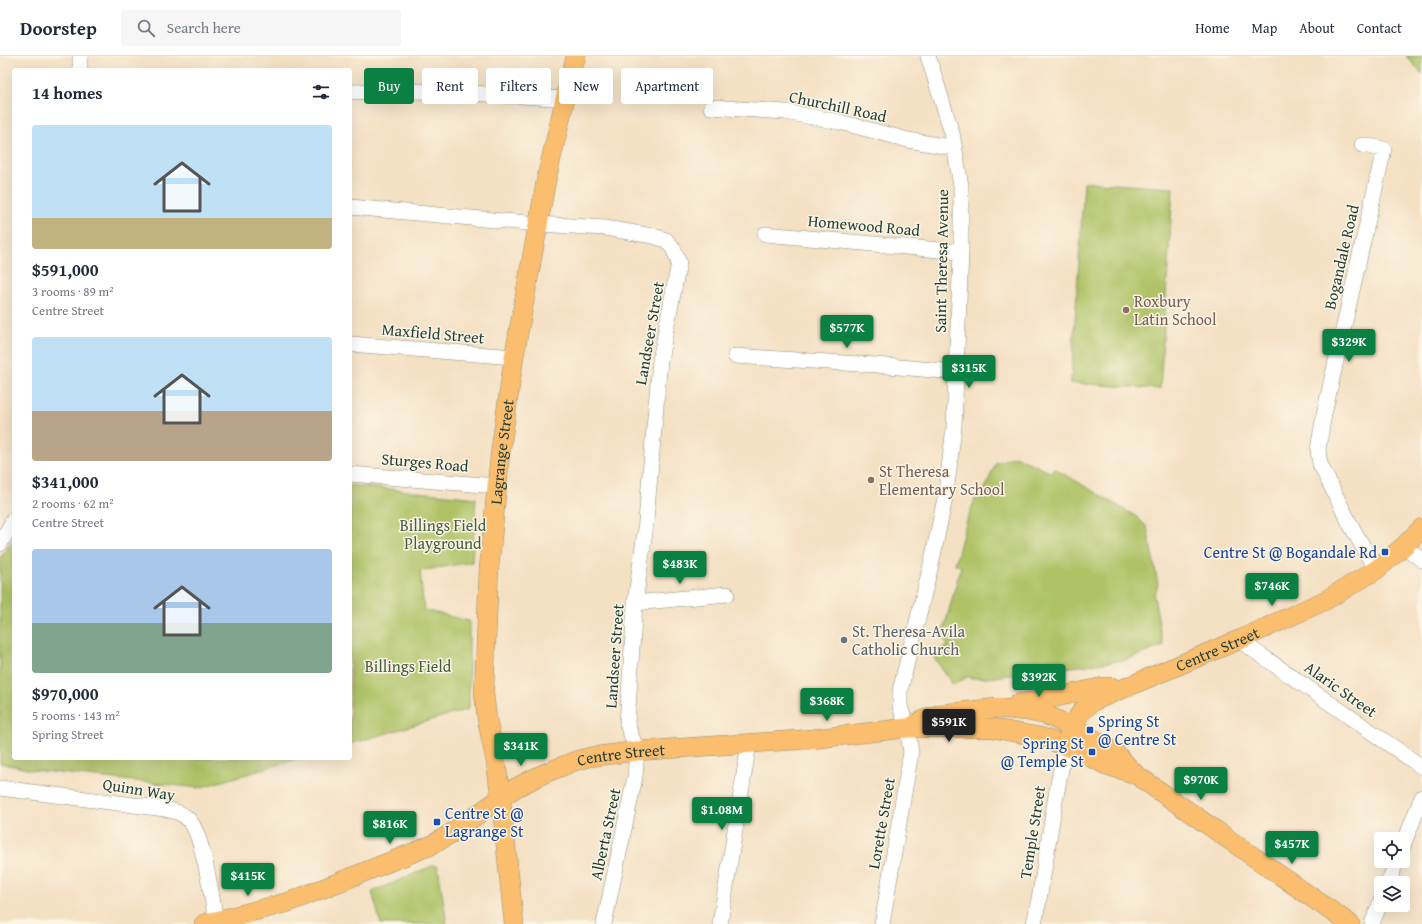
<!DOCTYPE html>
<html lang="en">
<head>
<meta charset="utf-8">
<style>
	:root { --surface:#fff; --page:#f6f6f7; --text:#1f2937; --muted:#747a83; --line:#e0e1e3; --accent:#0b8043 }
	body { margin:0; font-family:"Gentium Book Plus",serif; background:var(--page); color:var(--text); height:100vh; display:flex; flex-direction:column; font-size:15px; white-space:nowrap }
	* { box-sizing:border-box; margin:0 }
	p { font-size:13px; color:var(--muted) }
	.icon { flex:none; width:22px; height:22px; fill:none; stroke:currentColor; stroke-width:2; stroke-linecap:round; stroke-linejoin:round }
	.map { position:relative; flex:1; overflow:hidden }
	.details { position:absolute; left:12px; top:12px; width:340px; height:692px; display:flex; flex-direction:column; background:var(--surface); border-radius:4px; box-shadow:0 4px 16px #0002 }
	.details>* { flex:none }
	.top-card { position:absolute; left:364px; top:12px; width:380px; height:36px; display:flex; gap:8px }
	.controls { position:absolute; left:1374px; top:776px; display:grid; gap:8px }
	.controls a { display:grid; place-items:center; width:36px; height:36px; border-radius:4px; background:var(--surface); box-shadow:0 4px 16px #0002; font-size:20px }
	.price { position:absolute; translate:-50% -34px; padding:0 9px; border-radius:4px; background:var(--accent); color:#fff; font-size:13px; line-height:26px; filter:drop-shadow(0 1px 2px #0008) }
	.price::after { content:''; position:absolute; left:50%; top:24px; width:12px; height:9px; margin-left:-6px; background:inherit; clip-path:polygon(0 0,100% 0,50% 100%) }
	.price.selected { background:#222; color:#fff }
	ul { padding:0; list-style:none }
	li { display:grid; align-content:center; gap:8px; height:212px; padding:0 20px }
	li span { display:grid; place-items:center; height:124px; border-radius:4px; color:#555 }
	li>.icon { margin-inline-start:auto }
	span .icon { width:72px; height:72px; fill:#fffc; stroke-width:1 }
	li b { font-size:17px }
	h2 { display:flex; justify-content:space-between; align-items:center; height:48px; padding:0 20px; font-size:17px }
	.pill { padding:0 14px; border-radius:4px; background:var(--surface); box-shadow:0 4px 16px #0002; font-size:14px; line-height:36px }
	.pill.selected { background:var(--accent); color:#fff }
	header { display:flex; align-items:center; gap:24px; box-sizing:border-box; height:56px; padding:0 20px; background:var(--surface); border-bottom:1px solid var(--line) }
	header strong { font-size:19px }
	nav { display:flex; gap:22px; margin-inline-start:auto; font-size:14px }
	.search { width:280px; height:36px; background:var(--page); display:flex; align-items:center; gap:10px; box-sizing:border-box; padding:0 14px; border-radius:4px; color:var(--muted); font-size:15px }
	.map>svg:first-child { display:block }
	.green { fill:#afc266; stroke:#67804d }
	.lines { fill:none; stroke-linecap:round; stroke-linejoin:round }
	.minor-casing { stroke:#8a8e7c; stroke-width:16 }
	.major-casing { stroke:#8a8e7c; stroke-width:20 }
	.minor { stroke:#fff; stroke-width:15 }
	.major { stroke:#fbbe6e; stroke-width:19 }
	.education-dot { fill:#8d6e63; stroke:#fcf5e5; stroke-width:1.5 }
	.transit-dot { fill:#1a4fb4; stroke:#fcf5e5; stroke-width:1.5 }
	.worship-dot { fill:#6b7280; stroke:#fcf5e5; stroke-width:1.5 }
	.labels { text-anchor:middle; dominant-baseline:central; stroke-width:3; stroke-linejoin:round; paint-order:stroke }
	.street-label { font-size:16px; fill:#1f3d34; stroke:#fcf5e5 }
	.education-label { font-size:16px; fill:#785e54; stroke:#fcf5e5; text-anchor:start }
	.park-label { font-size:16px; fill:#435e40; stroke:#fcf5e5 }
	.transit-label { font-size:16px; fill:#164399; stroke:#fcf5e5; text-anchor:end }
	.worship-label { font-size:16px; fill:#5b616d; stroke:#fcf5e5; text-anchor:start }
</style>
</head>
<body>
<header>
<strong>Doorstep</strong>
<div class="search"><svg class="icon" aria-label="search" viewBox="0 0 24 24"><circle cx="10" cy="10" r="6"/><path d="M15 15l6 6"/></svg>Search here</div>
<nav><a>Home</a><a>Map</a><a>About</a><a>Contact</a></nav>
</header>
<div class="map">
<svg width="1422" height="868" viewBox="0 0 1422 868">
	<rect width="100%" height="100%" fill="#fcf5e5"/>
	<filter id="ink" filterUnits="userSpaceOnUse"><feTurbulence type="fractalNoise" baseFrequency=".025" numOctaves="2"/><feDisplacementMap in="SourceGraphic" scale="8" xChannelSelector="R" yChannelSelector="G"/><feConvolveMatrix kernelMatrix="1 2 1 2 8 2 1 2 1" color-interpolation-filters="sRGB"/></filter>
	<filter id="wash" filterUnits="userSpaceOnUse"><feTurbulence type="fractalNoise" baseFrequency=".012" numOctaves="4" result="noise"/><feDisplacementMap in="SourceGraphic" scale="16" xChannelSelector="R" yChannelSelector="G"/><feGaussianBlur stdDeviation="0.9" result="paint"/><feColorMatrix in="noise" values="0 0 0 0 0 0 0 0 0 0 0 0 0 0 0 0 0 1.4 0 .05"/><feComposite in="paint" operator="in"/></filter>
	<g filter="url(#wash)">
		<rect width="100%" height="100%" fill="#f4e0c3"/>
		<path class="green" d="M1406 0H1422V18Z
			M1084 126 1173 132 1160 333 1071 327Z
			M1015 400 1050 416 1054 412 1137 461 1147 471 1158 528 1154 540 1163 590 1125 604 988 622H970L969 620 953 629 933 600 948 589 940 578 945 569 961 510 955 508 966 467 975 443 980 444 996 407Z
			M350 429 476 442 472 506 420 515 424 554 469 565V653L350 688Z
			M14 483V702H301L199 732 32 714 0 707V502Z
			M434 809 438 811 447 868H381L372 836Z"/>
	</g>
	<g filter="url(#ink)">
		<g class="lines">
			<g class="minor-casing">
				<path id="minor" d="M80 14V0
					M350 36C421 33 493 38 565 43
					M711 51 785 56 840 66 908 84 955 92
					M1362 89 1384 93 1324 358 1318 394 1320 408 1349 466 1376 514
					M350 151 538 168 605 172 653 180 666 184 673 192 679 207 660 304 645 476 635 547 627 668 637 695 635 721 604 868
					M765 178 961 196
					M350 288 514 301
					M735 300 876 309 956 316
					M350 418 496 430
					M0 488 14 463
					M1404 490 1422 504
					M635 547 727 538
					M1239 584 1422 711
					M0 732 165 753C174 755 183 757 189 764 203 778 212 843 216 865
					M1403 790 1422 741
					M1388 827 1397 805
					M720 868 749 687
					M882 868 911 696 907 672 900 650V635L931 509 946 437 954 371 956 316 961 196V130L952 77 928 0
					M1034 868C1047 809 1052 748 1066 690
					M1372 868 1381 845"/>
			</g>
			<g class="major-casing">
				<g id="major">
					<path d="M1017 648 1043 644 1103 631H1112"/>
					<path d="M915 668 930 661 940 658 996 652 1026 655 1047 659 1089 680 1115 697 1135 718 1350 868"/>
					<path id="s1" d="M1068 682C1075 665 1079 654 1096 644L1241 583 1326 544 1376 514 1404 490 1422 472"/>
					<path id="s2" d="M204 868 289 846 432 789 450 778 515 732 543 718 575 705 590 701 637 695 812 683 907 672H992L1040 681 1077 694 1106 709 1135 718"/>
					<path id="s3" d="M514 868 502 753 496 706 487 663 484 637 489 512 500 399 514 301 546 125 565 43 576 0"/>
				</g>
			</g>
			<use href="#minor" class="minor"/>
			<use href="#major" class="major"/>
		</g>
	</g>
	<g class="education-dot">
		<circle cx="1126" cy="254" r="4"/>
		<circle cx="871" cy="424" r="4"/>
	</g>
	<g class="transit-dot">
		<rect x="1381" y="492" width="8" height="8" rx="2"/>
		<rect x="1086" y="670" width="8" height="8" rx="2"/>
		<rect x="1088" y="692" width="8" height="8" rx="2"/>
		<rect x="433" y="762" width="8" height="8" rx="2"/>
	</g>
	<circle class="worship-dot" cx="844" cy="584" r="4"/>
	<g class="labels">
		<g class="street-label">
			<text transform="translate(838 50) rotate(12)">Churchill Road</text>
			<text transform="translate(864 169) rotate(5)">Homewood Road</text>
			<text transform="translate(1341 201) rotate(-77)">Bogandale Road</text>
			<text transform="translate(941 205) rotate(-89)">Saint Theresa Avenue</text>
			<text transform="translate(433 277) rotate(5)">Maxfield Street</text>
			<text transform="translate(649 277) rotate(-80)">Landseer Street</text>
			<text stroke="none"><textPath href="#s3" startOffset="475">Lagrange Street</textPath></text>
			<text transform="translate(425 406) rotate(5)">Sturges Road</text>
			<text stroke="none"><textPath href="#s1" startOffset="180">Centre Street</textPath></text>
			<text transform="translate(614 600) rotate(-86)">Landseer Street</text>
			<text transform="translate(1341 633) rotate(35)">Alaric Street</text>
			<text stroke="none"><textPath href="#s2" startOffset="455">Centre Street</textPath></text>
			<text transform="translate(139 733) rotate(9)">Quinn Way</text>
			<text transform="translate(881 767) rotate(-80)">Lorette Street</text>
			<text transform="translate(1032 776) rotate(-81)">Temple Street</text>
			<text transform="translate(605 778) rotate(-78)">Alberta Street</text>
		</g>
		<g class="education-label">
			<text x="1134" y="245">Roxbury<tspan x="1134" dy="18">Latin School</tspan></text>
			<text x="879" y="415">St Theresa<tspan x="879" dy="18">Elementary School</tspan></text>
		</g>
		<g class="park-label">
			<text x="443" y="469">Billings Field<tspan x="443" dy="18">Playground</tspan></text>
			<text x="408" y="610">Billings Field</text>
		</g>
		<g class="transit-label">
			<text x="1377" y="496">Centre St @ Bogandale Rd</text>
			<text x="1098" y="665" text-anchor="start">Spring St<tspan x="1098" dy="18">@ Centre St</tspan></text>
			<text x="1084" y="687">Spring St<tspan x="1084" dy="18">@ Temple St</tspan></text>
			<text x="445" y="757" text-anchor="start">Centre St @<tspan x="445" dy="18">Lagrange St</tspan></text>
		</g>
		<g class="worship-label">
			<text x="852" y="575">St. Theresa-Avila<tspan x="852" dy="18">Catholic Church</tspan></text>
		</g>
	</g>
</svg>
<div class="controls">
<a><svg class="icon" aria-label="locate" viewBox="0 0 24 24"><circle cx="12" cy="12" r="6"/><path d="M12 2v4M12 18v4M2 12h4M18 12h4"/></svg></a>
<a><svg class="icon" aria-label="layers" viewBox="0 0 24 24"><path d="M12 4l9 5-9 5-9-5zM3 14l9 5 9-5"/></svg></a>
</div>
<b class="price" style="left:847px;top:293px">$577K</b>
<b class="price" style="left:1349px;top:307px">$329K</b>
<b class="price" style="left:969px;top:333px">$315K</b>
<b class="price" style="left:680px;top:529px">$483K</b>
<b class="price" style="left:1272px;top:551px">$746K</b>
<b class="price" style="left:1039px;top:642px">$392K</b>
<b class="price" style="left:827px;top:666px">$368K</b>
<b class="price selected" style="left:949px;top:687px">$591K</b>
<b class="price" style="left:521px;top:711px">$341K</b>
<b class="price" style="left:1201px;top:745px">$970K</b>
<b class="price" style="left:722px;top:775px">$1.08M</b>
<b class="price" style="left:390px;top:789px">$816K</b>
<b class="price" style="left:1292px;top:809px">$457K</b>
<b class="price" style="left:248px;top:841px">$415K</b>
<div class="top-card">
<a class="pill selected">Buy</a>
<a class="pill">Rent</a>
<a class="pill">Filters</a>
<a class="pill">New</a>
<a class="pill">Apartment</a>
</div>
<section class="details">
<h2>14 homes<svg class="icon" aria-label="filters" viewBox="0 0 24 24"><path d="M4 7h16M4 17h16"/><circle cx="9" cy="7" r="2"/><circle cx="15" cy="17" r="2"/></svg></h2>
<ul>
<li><span style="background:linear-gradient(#bfe0f5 75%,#c2b280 0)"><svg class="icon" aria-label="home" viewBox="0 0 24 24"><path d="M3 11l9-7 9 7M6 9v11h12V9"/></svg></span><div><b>$591,000</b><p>3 rooms · 89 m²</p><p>Centre Street</p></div></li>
<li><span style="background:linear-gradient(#bfe0f5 60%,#b9a48a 0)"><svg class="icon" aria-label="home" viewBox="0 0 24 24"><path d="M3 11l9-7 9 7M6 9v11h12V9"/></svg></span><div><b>$341,000</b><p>2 rooms · 62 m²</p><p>Centre Street</p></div></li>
<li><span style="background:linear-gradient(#a9c7e8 60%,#7fa58c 0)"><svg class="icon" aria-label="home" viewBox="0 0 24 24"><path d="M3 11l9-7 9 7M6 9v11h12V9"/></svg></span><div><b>$970,000</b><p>5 rooms · 143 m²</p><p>Spring Street</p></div></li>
</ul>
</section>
</div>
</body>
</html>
